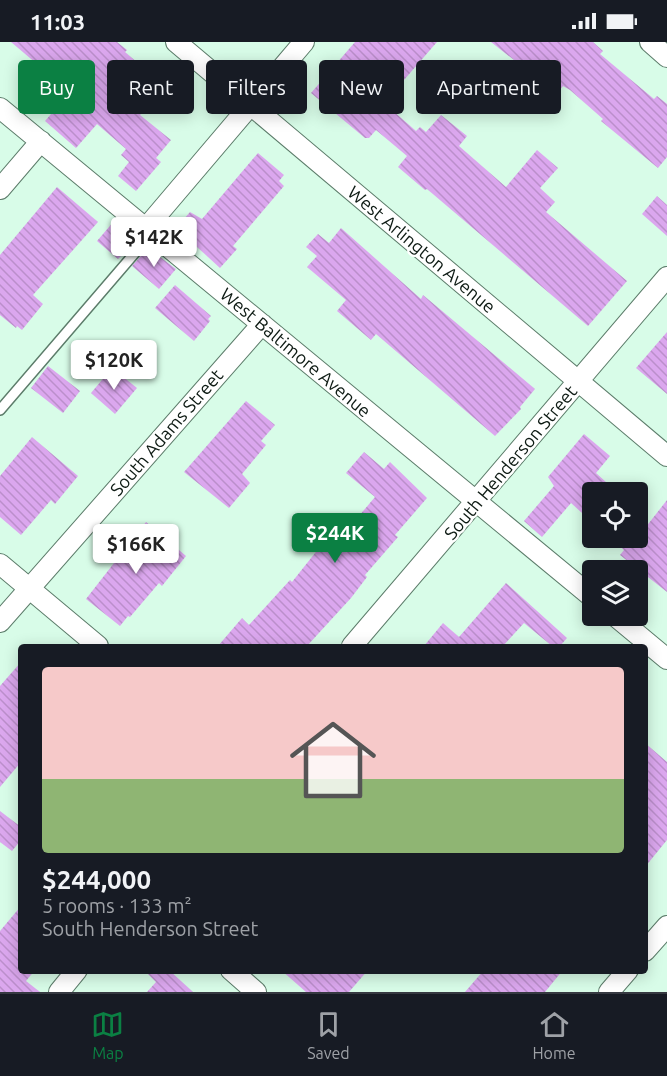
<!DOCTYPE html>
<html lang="en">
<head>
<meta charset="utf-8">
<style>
	:root { --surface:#171b24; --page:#242831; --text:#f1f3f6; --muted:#9ea1a6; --line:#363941; --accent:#0b8043 }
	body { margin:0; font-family:Ubuntu,sans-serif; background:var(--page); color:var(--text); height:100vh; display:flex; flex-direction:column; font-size:22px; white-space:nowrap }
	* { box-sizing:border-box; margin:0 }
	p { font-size:20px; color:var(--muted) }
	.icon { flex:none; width:33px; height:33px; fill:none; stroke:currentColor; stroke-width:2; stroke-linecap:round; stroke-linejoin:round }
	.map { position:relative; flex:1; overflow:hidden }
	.details { position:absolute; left:18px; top:602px; width:630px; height:330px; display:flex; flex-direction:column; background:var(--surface); border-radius:6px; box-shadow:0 3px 15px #0003 }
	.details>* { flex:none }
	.banner { position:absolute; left:18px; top:18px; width:632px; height:54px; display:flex; gap:12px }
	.fabs { position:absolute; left:582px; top:440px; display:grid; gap:12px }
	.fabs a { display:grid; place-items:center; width:66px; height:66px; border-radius:6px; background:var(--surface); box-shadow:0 3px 15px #0003; font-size:30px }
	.price { position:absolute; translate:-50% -51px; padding:0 14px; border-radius:6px; background:#fff; color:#222; font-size:20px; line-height:39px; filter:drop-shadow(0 2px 3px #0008) }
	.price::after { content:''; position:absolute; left:50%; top:36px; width:18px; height:14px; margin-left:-9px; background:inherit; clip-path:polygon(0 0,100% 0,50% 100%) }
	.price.active { background:var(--accent); color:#fff }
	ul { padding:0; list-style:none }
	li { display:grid; align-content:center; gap:12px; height:318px; padding:0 24px }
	li span { display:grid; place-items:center; height:186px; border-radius:6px; color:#555 }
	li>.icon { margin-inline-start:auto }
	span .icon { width:108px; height:108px; fill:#fffc; stroke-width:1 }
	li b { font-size:26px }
	.chip { padding:0 21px; border-radius:6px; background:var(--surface); box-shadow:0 3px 15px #0003; font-size:21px; line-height:54px }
	.chip.active { background:var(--accent); color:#fff }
	.status { display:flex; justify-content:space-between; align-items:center; height:42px; padding:0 30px; background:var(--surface); direction:ltr }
	.status svg { height:16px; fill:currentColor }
	.menu { display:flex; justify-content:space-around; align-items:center; height:84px; border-top:2px solid var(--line); background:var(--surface); font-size:16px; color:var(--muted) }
	.menu a { display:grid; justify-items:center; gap:3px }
	.menu .active { color:var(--accent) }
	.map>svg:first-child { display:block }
	.building { fill:url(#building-back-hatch) }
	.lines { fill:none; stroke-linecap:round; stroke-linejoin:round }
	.lane-casing { stroke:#5c7c6a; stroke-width:12 }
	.street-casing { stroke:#5c7c6a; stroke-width:22 }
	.lane { stroke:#fff; stroke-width:9 }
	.street { stroke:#fff; stroke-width:20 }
	.labels { text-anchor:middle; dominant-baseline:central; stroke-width:4.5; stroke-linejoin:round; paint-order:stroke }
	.street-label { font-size:18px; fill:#0d1a13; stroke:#fff }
</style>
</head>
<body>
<div class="status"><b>11:03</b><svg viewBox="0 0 49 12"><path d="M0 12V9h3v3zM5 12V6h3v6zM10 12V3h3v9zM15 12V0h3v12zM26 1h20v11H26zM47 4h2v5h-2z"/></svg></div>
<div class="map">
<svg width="667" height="950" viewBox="0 0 667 950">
	<defs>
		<pattern id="building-back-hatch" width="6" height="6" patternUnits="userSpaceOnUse" patternTransform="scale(1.5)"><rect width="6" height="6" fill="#dba7ee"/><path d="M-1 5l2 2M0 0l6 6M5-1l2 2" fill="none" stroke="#bb8fcb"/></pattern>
	</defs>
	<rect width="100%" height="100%" fill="#d8fce8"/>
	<path class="building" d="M11 0H117L127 8 125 10 165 44 140 73 171 98 156 116 161 120 136 149 118 134 129 120 121 113 126 107 97 82 76 106 45 79 70 50Z
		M355 0H437L384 61 416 89 420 85 426 90 441 73 467 94 459 104 506 145 537 108 558 126 540 146 555 160 546 170 627 239 588 284 427 147 425 148 398 125 407 114 376 88 369 96H365L311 51Z
		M491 0H593L603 9 600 12 654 57 657 54 667 62V115L658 126 601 79 603 77 570 48 563 44 559 49 553 45 551 47Z
		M258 111 284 133 279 139 284 144 233 204 237 207 220 226 196 204 192 209 171 192 190 170 202 177Z
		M57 145 98 180 33 253 43 262 22 288 17 284 16 286 0 273V213Z
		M657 154 667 163V194L642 172Z
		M115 178 138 197 118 217 97 199Z
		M341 186 421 257 423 253 535 347 520 365 521 367 495 394 376 292 371 298 337 269 346 258 307 225 317 214 306 205 318 192 329 201Z
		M148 206 176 227 159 247 132 224Z
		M175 243 211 274 208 277 210 279 194 299 155 266Z
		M667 290V352L636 326Z
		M48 324 80 349 63 371 31 346Z
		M112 326 137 346 115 372 91 351Z
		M246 359 275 383 261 399 266 403 242 432 250 441 229 466 184 430Z
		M584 392 610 414 596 431 617 450H592V480L571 461 542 495 524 479 554 444 548 435Z
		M32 395 78 434 55 462 51 458 21 493 0 475V434Z
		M364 410 384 427 390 420 427 456 395 493 398 495 365 533 367 535 351 556 307 604H218L242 576 249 583 290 538 292 540 323 501 331 507 375 455 346 431Z
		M667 458V550L620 513 624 508 610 495H638Z
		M146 480 186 514 162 544 159 541 130 575 128 574 120 584 86 557Z
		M506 541 567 596 560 604H552L524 581 503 604H424L443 581 459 595Z
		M21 620V720L0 745V644Z
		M645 701 667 720V798L645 825Z
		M0 769 21 785V798L12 809 0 800Z
		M21 864V928H35L26 939 40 950H0V889Z
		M144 928H169L193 950H147L156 940Z
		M281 928H368L349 950H306Z
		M484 928H563L545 950H465Z"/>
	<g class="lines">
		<g class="lane-casing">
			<path id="lane" d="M0 368 152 191"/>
		</g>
		<g class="street-casing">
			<path id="street" d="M176 0 667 414
				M650 0 667 15
				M0 66 592 555
				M0 147 41 99
				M146 186 304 0
				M0 522 98 604
				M614 573 667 617
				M0 580 262 282
				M352 604 667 235
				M645 909 667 884
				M231 928 256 950
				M59 950 77 928
				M609 950 628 928"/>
		</g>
		<use href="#lane" class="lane"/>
		<use href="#street" class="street"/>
	</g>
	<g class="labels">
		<g class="street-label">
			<text transform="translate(422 207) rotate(40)">West Arlington Avenue</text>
			<text transform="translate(296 310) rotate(40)">West Baltimore Avenue</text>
			<text transform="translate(166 390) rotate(-49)">South Adams Street</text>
			<text transform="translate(510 420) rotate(-50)">South Henderson Street</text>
		</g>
	</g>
</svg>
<div class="fabs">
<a><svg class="icon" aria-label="locate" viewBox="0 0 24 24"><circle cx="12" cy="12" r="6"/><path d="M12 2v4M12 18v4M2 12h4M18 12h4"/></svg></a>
<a><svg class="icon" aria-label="layers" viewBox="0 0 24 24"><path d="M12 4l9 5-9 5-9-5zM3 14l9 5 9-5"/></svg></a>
</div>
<b class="price" style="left:154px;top:226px">$142K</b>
<b class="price" style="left:114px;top:349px">$120K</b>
<b class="price active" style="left:335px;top:522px">$244K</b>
<b class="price" style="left:136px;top:533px">$166K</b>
<div class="banner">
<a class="chip active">Buy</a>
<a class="chip">Rent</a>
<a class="chip">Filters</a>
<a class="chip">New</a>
<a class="chip">Apartment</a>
</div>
<section class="details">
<ul>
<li><span style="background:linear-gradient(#f6c9c9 60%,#8fb573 0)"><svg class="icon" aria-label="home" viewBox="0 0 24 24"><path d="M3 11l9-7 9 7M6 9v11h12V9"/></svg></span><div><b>$244,000</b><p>5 rooms · 133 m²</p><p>South Henderson Street</p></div></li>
</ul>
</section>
</div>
<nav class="menu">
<a class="active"><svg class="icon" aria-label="map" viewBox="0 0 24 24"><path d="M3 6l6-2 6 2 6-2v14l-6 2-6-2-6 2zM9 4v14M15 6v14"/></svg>Map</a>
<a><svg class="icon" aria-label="saved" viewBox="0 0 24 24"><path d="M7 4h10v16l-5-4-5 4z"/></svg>Saved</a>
<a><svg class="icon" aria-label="home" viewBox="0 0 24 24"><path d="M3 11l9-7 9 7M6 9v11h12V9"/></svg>Home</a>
</nav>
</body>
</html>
